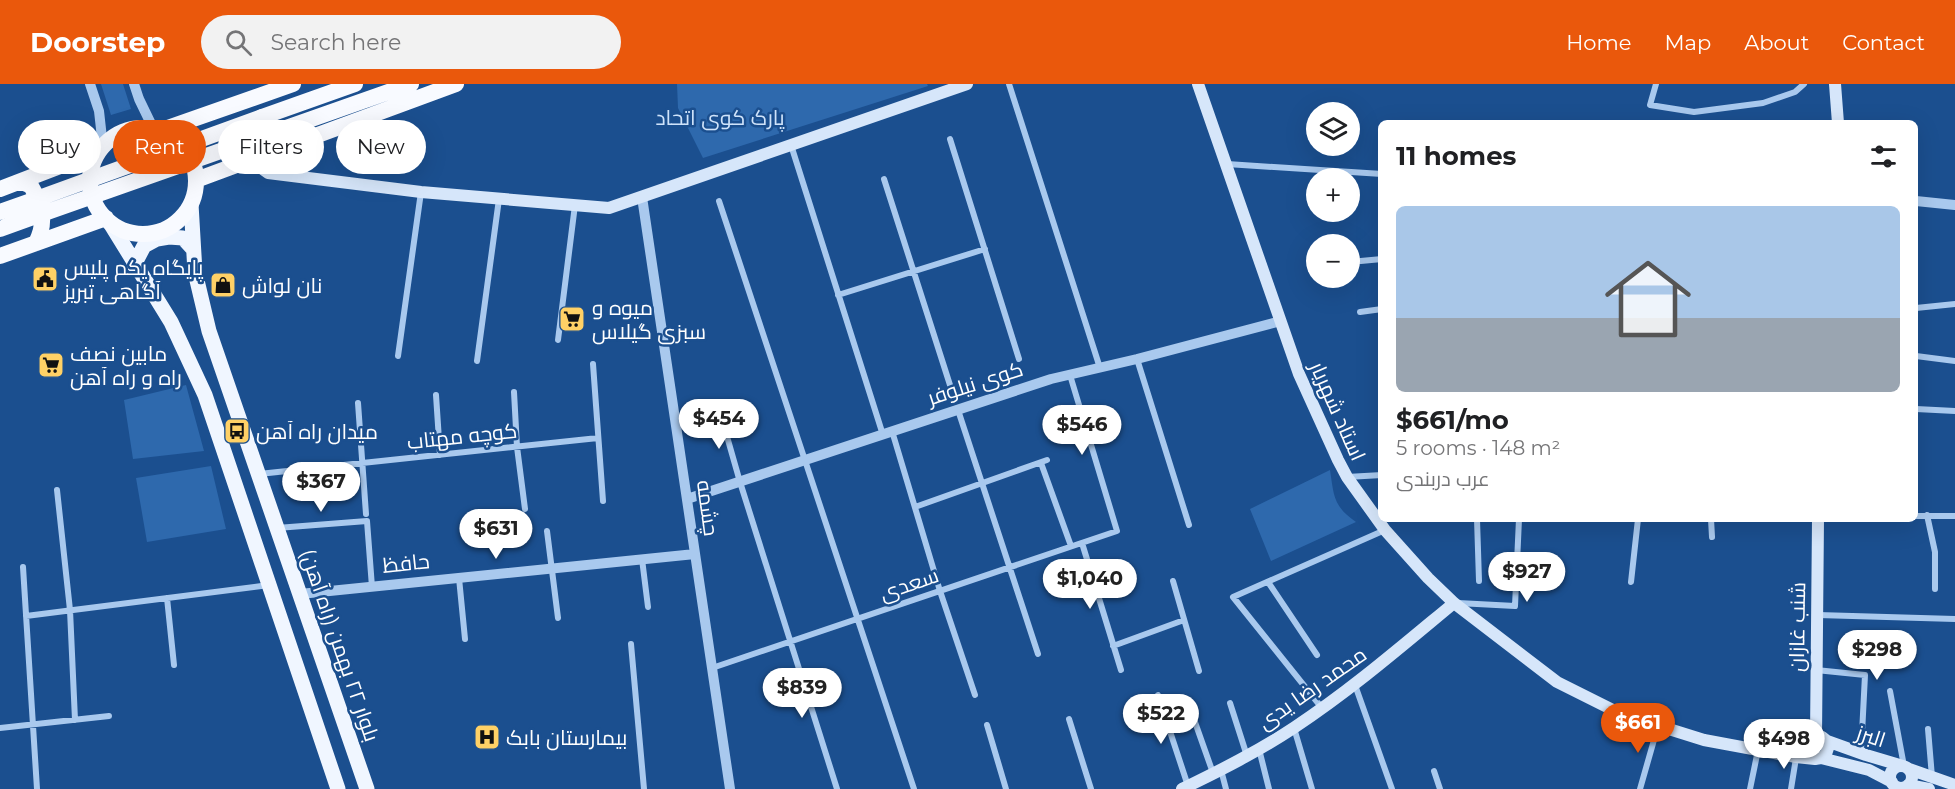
<!DOCTYPE html>
<html lang="en">
<head>
<meta charset="utf-8">
<style>
	:root { --surface:#fff; --page:#f2f2f2; --text:#202124; --muted:#757577; --line:#e0e0e0; --accent:#ea580c }
	body { margin:0; font-family:Montserrat,Cairo,sans-serif; background:var(--page); color:var(--text); height:100vh; display:flex; flex-direction:column; font-size:22px; white-space:nowrap }
	* { box-sizing:border-box; margin:0 }
	p { font-size:20px; color:var(--muted) }
	.icon { flex:none; width:33px; height:33px; fill:none; stroke:currentColor; stroke-width:2; stroke-linecap:round; stroke-linejoin:round }
	.map { position:relative; flex:1; overflow:hidden }
	.details { position:absolute; left:1378px; top:36px; width:540px; height:402px; display:flex; flex-direction:column; background:var(--surface); border-radius:9px; box-shadow:0 6px 24px #0002 }
	.details>* { flex:none }
	.guide { position:absolute; left:18px; top:36px; width:570px; height:54px; display:flex; gap:12px }
	.buttons { position:absolute; left:1306px; top:18px; display:grid; gap:12px }
	.buttons a { display:grid; place-items:center; width:54px; height:54px; border-radius:50%; background:var(--surface); box-shadow:0 6px 24px #0002; font-size:30px }
	.price { position:absolute; translate:-50% -51px; padding:0 14px; border-radius:21px; background:#fff; color:#222; font-size:20px; line-height:39px; filter:drop-shadow(0 2px 3px #0008) }
	.price::after { content:''; position:absolute; left:50%; top:36px; width:18px; height:14px; margin-left:-9px; background:inherit; clip-path:polygon(0 0,100% 0,50% 100%) }
	.price.selected { background:var(--accent); color:#fff }
	ul { padding:0; list-style:none }
	li { display:grid; align-content:center; gap:12px; height:318px; padding:0 18px }
	li+li { border-top:2px solid var(--line) }
	li span { display:grid; place-items:center; height:186px; border-radius:9px; color:#555 }
	li>.icon { margin-inline-start:auto }
	span .icon { width:108px; height:108px; fill:#fffc; stroke-width:1 }
	li b { font-size:26px }
	h2 { display:flex; justify-content:space-between; align-items:center; height:72px; padding:0 18px; font-size:26px }
	.chip { padding:0 21px; border-radius:27px; background:var(--surface); box-shadow:0 6px 24px #0002; font-size:21px; line-height:54px }
	.chip.selected { background:var(--accent); color:#fff }
	header { display:flex; align-items:center; gap:36px; box-sizing:border-box; height:84px; padding:0 30px; background:var(--accent); color:#fff }
	header strong { font-size:28px }
	nav { display:flex; gap:33px; margin-inline-start:auto; font-size:21px }
	.search { width:420px; height:54px; background:var(--page); display:flex; align-items:center; gap:15px; box-sizing:border-box; padding:0 21px; border-radius:33px; color:var(--muted); font-size:22px }
	.map>svg:first-child { display:block }
	.green { fill:#2e69ad }
	.lines { fill:none; stroke-linecap:round; stroke-linejoin:round }
	.minor { stroke:#a9c9ee; stroke-width:6 }
	.tertiary { stroke:#a9c9ee; stroke-width:10 }
	.secondary { stroke:#d6e6fa; stroke-width:12 }
	.primary { stroke:#f0f6ff; stroke-width:15 }
	.trunk { stroke:#f8faff; stroke-width:16 }
	.trunk-bridge { stroke:#f8faff; stroke-width:16 }
	.labels { text-anchor:middle; dominant-baseline:central; stroke-width:5; stroke-linejoin:round; paint-order:stroke }
	.park-label { font-size:21px; fill:#cfe3fa; stroke:#1b4f8f }
	.poi-label { font-size:21px; fill:#fff; stroke:#1b4f8f; text-anchor:start }
	.street-label { font-size:21px; fill:#fff; stroke:#1b4f8f }
</style>
</head>
<body>
<header>
<strong>Doorstep</strong>
<div class="search"><svg class="icon" aria-label="search" viewBox="0 0 24 24"><circle cx="10" cy="10" r="6"/><path d="M15 15l6 6"/></svg>Search here</div>
<nav><a>Home</a><a>Map</a><a>About</a><a>Contact</a></nav>
</header>
<div class="map">
<svg width="1955" height="705" viewBox="0 0 1955 705">
	<rect width="100%" height="100%" fill="#1b4f8f"/>
	<path class="green" d="M101 0H123L131 25 111 31Z
		M677 0H927L928 2 703 74 678 24Z
		M186 301 204 367 133 375 124 316Z
		M211 382 226 445 147 458 136 394Z
		M1330 386C1334 412 1333 422 1356 438L1271 477 1250 425Z"/>
	<g class="lines">
		<path class="minor" d="M1009 0 1100 284
			M1656 0 1650 21 1694 28 1763 19 1795 8 1804 0
			M950 55 1019 275
			M791 61 883 351
			M1227 80 1382 90
			M884 95 950 301
			M719 117 914 705
			M1350 178 1382 175
			M838 211 985 165
			M1916 224 1955 220
			M1360 228 1382 225
			M558 256 575 121
			M398 272 421 108
			M1916 272 1955 277
			M1137 275 1189 441
			M477 277 499 115
			M593 280 603 417
			M514 308 517 363 525 425
			M436 311 440 371
			M358 319 366 430
			M1916 325 1955 327
			M958 326 1038 570
			M720 328 740 398 837 705
			M892 347 940 507 975 611
			M1041 379 1071 462
			M259 390 598 354
			M1347 393 1382 391
			M57 406 70 526 75 636
			M915 423 1047 376
			M1927 431 1935 468V505
			M1916 432H1955
			M1477 435 1479 497
			M1711 435 1712 453
			M277 444 367 437 372 503
			M547 447 558 534
			M1082 459 1121 586
			M642 475 648 523
			M23 483 37 705
			M459 494 465 555
			M1173 497 1199 587
			M1268 498 1317 571
			M1631 498 1638 435
			M167 514 174 581
			M1458 519 1515 522 1519 435
			M1818 531 1955 535
			M26 532 269 501
			M631 560 644 705
			M1113 562 1184 536
			M712 584 1117 447 1070 291
			M1816 586 1865 591 1861 669
			M1355 601 1392 705
			M1890 607 1904 682
			M1158 611 1188 702
			M1230 619 1247 672
			M1190 624 1213 689
			M1322 624 1233 513 1385 446
			M1069 635 1091 705
			M987 641 1006 705
			M0 644 109 632
			M1294 644 1312 705
			M1928 645 1932 693
			M1259 665 1269 705
			M1221 686 1226 705
			M1434 687 1440 705
			M1640 705 1658 642
			M1750 705 1758 666
			M1791 705 1796 674"/>
		<path class="tertiary" d="M90 0 99 27 103 63
			M134 0 139 15 154 46
			M642 113 730 705
			M1916 117 1955 121
			M687 415 1051 295 1137 275 1281 237
			M300 510 695 470"/>
		<path class="secondary" d="M1198 0 1299 290 1338 376 1347 393 1385 446 1428 494 1454 519 1557 598 1621 630 1704 656 1796 673 1815 675 1821 674 1826 670 1828 664 1827 657 1822 653 1816 652 1809 654 1806 660V666L1809 672 1815 675
			M1835 0 1838 39
			M250 76 268 89 421 108 609 124 967 0
			M1816 652 1818 435
			M1827 657 1866 671 1903 682
			M1765 664 1809 654
			M1821 674 1869 686 1892 698
			M1890 693a11 11 0 1 1 22 0a11 11 0 1 1-22 0Z
			M1909 685 1955 701
			M1908 701 1929 705
			M1182 705C1221 686 1259 667 1295 643 1351 606 1402 562 1454 519"/>
		<path class="primary" d="M191 120 195 188 209 247 367 705
			M110 139 171 238 205 311 338 705
			M134 181 144 162 157 155 169 153 183 154 193 165"/>
		<path class="trunk" d="M262 33 355 0
			M90 97a53 53 0 1 1 106 0a53 53 0 1 1-106 0Z
			M159 47 293 0
			M269 50 411 0
			M196 96 456 0
			M16 99H24L31 102C42 121 47 138 36 159
			M0 105 99 67
			M0 128 31 117
			M0 145 36 132
			M0 172 106 134"/>
		<path class="trunk-bridge" d="M31 117 262 33
			M36 132 269 50"/>
	</g>
	<defs>
		<g id="civic-square" transform="scale(1.35)"><rect x="-9" y="-9" width="18" height="18" rx="4" fill="#ffd166" stroke="#1b4f8f"/><path d="M-.6-6.5H3V-4.5H.6V-3L4-1V1h2V6H-6V1h2V-1L-.6-3ZM-1.2 2.5V6h2.4V2.5Z" fill="#111"/></g>
		<g id="shop-square" transform="scale(1.35)"><rect x="-9" y="-9" width="18" height="18" rx="4" fill="#ffd166" stroke="#1b4f8f"/><path d="M-5-2.5h2.3a2.7 3.5 0 0 1 5.4 0H5L5.5 6h-11ZM-1.5-2.5h3a1.5 2.3 0 0 0-3 0Z" fill="#111"/></g>
		<g id="supermarket-square" transform="scale(1.35)"><rect x="-9" y="-9" width="18" height="18" rx="4" fill="#ffd166" stroke="#1b4f8f"/><path d="M-6-5.5h2.5l.6 2H6L4.5 2H-2.5L-4.4-4H-6ZM-1.5 3.2a1.3 1.3 0 1 0 .1 0ZM3 3.2a1.3 1.3 0 1 0 .1 0Z" fill="#111"/></g>
		<g id="bus-square" transform="scale(1.35)"><rect x="-9" y="-9" width="18" height="18" rx="4" fill="#ffd166" stroke="#1b4f8f"/><path d="M-5-6H5V4H4V6H2V4H-2V6H-4V4H-5ZM-3.5-4V0h7V-4ZM-3.5 1.2v1.5H-2V1.2ZM2 1.2v1.5H3.5V1.2Z" fill="#111"/></g>
		<g id="hospital-square" transform="scale(1.35)"><rect x="-9" y="-9" width="18" height="18" rx="4" fill="#ffd166" stroke="#1b4f8f"/><path d="M-5-5h3v3.5h4V-5h3V5h-3V1.5h-4V5h-3Z" fill="#111"/></g>
	</defs>
	<g fill-rule="evenodd">
		<use href="#civic-square" x="45" y="195"/>
		<use href="#shop-square" x="223" y="201"/>
		<use href="#supermarket-square" x="572" y="235"/>
		<use href="#supermarket-square" x="51" y="281"/>
		<use href="#bus-square" x="237" y="347"/>
		<use href="#hospital-square" x="487" y="653"/>
	</g>
	<g class="labels">
		<g class="park-label">
			<text x="720" y="33">پارک کوی اتحاد</text>
		</g>
		<g class="poi-label">
			<text x="64" y="183">پایگاه یکم پلیس<tspan x="64" dy="24">آگاهی تبریز</tspan></text>
			<text x="242" y="201">نان لواش</text>
			<text x="592" y="223">میوه و<tspan x="592" dy="24">سبزی گیلاس</tspan></text>
			<text x="70" y="269">مابین نصف<tspan x="70" dy="24">راه و راه آهن</tspan></text>
			<text x="256" y="347">میدان راه آهن</text>
			<text x="506" y="653">بیمارستان بابک</text>
		</g>
		<g class="street-label">
			<text transform="translate(975 299) rotate(-18)">کوی نیلوفر</text>
			<text transform="translate(1338 327) rotate(66)">استاد شهریار</text>
			<text transform="translate(462 352) rotate(-6)">کوچه مهتاب</text>
			<text transform="translate(708 424) rotate(82)">چشمه</text>
			<text transform="translate(406 479) rotate(-6)">حافظ</text>
			<text transform="translate(909 500) rotate(-19)">سعدی</text>
			<text transform="translate(1797 543) rotate(-89)">شنب غازان</text>
			<text transform="translate(340 561) rotate(71)">بلوار ۲۲ بهمن (راه آهن)</text>
			<text transform="translate(1312 604) rotate(-35)">محمد رضا یدی</text>
			<text transform="translate(1871 652) rotate(18)">البرز</text>
		</g>
	</g>
</svg>
<div class="buttons">
<a><svg class="icon" aria-label="layers" viewBox="0 0 24 24"><path d="M12 4l9 5-9 5-9-5zM3 14l9 5 9-5"/></svg></a>
<a>+</a>
<a>−</a>
</div>
<b class="price" style="left:719px;top:366px">$454</b>
<b class="price" style="left:1082px;top:372px">$546</b>
<b class="price" style="left:321px;top:429px">$367</b>
<b class="price" style="left:496px;top:476px">$631</b>
<b class="price" style="left:1527px;top:519px">$927</b>
<b class="price" style="left:1090px;top:526px">$1,040</b>
<b class="price" style="left:1877px;top:597px">$298</b>
<b class="price" style="left:802px;top:635px">$839</b>
<b class="price" style="left:1161px;top:661px">$522</b>
<b class="price selected" style="left:1638px;top:670px">$661</b>
<b class="price" style="left:1784px;top:686px">$498</b>
<div class="guide">
<a class="chip">Buy</a>
<a class="chip selected">Rent</a>
<a class="chip">Filters</a>
<a class="chip">New</a>
</div>
<section class="details">
<h2>11 homes<svg class="icon" aria-label="filters" viewBox="0 0 24 24"><path d="M4 7h16M4 17h16"/><circle cx="9" cy="7" r="2"/><circle cx="15" cy="17" r="2"/></svg></h2>
<ul>
<li><span style="background:linear-gradient(#a9c7e8 60%,#9aa5b1 0)"><svg class="icon" aria-label="home" viewBox="0 0 24 24"><path d="M3 11l9-7 9 7M6 9v11h12V9"/></svg></span><div><b>$661/mo</b><p>5 rooms · 148 m²</p><p>عرب دربندی</p></div></li>
</ul>
</section>
</div>
</body>
</html>
